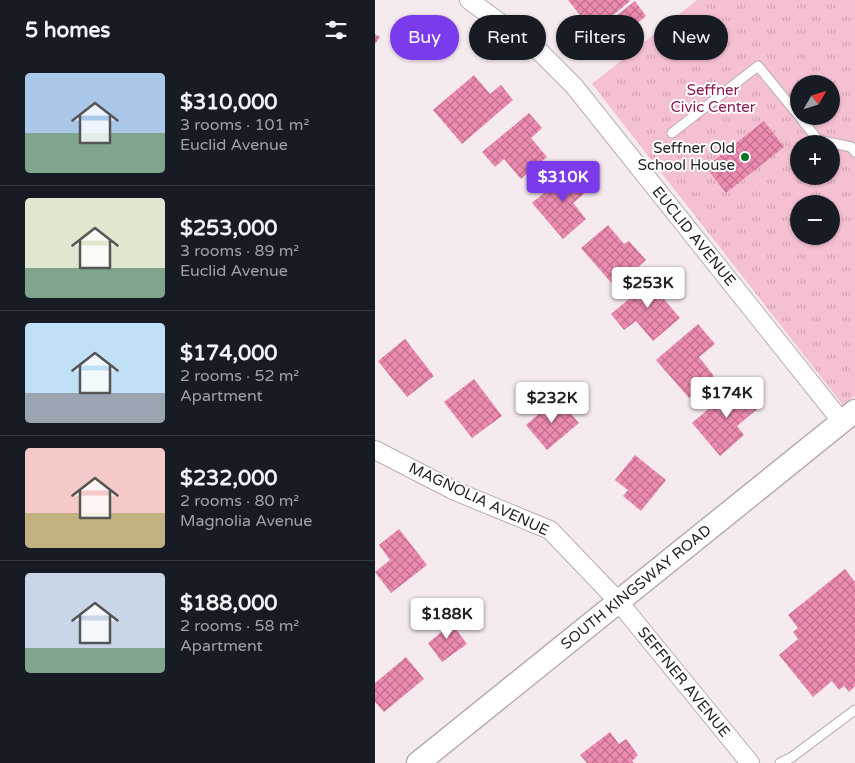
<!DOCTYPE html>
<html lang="en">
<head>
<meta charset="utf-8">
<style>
	:root { --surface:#171b24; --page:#242831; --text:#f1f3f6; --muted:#9ea1a6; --line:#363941; --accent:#7c3aed }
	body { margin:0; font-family:"Varela Round",sans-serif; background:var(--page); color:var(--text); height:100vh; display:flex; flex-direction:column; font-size:19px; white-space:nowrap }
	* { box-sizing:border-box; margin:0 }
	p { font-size:16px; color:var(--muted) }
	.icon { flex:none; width:28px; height:28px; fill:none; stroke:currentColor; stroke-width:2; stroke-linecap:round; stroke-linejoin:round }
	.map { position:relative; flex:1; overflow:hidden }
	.drawer { display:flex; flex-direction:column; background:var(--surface); width:375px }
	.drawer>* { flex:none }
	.hud { position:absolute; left:15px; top:15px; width:390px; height:45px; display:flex; gap:10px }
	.needle { width:32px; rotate:51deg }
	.tools { position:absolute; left:415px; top:75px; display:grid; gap:10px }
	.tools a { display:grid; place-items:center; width:50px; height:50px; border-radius:50%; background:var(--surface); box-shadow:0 1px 4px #0004; font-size:25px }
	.price { position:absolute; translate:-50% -42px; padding:0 11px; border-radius:5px; background:#fff; color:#222; font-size:16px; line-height:32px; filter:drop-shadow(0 1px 2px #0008) }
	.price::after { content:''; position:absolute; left:50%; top:30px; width:15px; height:11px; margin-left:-8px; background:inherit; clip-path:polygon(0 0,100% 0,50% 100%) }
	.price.on { background:var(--accent); color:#fff }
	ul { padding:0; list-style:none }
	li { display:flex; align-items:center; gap:15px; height:125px; padding:0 25px }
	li+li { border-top:1px solid var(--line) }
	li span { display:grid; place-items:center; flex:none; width:140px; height:100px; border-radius:5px; color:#555 }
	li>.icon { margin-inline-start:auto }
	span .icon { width:60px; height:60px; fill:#fffc; stroke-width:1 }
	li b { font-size:21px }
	h2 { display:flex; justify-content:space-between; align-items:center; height:60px; padding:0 25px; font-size:21px }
	.pill { padding:0 18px; border-radius:22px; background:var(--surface); box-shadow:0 1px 4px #0004; font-size:18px; line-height:45px }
	.pill.on { background:var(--accent); color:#fff }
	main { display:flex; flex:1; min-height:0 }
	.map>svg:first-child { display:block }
	.park { fill:url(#park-tufts); fill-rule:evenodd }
	.building { fill:url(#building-cross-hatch) }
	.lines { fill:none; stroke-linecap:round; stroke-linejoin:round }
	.service-casing { stroke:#b8aeb2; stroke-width:11 }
	.minor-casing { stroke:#b8aeb2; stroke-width:20 }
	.tertiary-casing { stroke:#b8aeb2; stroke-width:25 }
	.service { stroke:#fff; stroke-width:9 }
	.minor { stroke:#fff; stroke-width:18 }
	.tertiary { stroke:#fff; stroke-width:22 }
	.poi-dot { fill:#0f7526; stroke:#fff; stroke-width:2 }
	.labels { text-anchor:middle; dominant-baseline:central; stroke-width:4; stroke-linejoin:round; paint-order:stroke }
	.park-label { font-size:15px; fill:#8e1954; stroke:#fff }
	.poi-label { font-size:15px; fill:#211e1f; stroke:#fff; text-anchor:end }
	.street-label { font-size:15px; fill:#211e1f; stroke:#fff }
</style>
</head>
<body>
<main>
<section class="drawer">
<h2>5 homes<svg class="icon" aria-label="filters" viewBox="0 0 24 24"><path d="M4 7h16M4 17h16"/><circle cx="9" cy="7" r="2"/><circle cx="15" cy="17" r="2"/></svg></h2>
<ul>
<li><span style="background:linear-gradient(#a9c7e8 60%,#7fa58c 0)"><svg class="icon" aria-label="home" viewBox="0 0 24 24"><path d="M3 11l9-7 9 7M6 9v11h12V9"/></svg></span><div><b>$310,000</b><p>3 rooms · 101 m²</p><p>Euclid Avenue</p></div></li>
<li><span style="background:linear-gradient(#dfe7d0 70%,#7fa58c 0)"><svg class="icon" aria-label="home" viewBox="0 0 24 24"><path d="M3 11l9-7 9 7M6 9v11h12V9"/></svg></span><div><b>$253,000</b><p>3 rooms · 89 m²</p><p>Euclid Avenue</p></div></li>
<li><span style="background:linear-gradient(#bfe0f5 70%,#9aa5b1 0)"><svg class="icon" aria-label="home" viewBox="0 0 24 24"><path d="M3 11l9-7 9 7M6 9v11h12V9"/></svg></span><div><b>$174,000</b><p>2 rooms · 52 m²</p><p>Apartment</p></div></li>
<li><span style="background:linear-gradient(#f6c9c9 65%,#c2b280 0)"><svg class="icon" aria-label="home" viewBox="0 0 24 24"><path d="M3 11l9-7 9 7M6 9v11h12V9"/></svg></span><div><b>$232,000</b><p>2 rooms · 80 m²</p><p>Magnolia Avenue</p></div></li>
<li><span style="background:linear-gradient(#c9d6e8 75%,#7fa58c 0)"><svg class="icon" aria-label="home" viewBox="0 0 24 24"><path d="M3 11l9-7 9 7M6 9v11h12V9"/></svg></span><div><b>$188,000</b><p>2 rooms · 58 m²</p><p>Apartment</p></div></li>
</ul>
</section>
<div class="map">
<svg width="480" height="763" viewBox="0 0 480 763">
	<defs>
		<pattern id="park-tufts" width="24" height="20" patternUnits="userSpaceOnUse" patternTransform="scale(1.25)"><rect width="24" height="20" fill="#f6c0d3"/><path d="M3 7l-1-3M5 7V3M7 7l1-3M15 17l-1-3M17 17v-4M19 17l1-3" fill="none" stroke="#d3a5b5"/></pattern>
		<pattern id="building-cross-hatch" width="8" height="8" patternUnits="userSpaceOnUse" patternTransform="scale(1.25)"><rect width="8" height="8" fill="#ed8ab1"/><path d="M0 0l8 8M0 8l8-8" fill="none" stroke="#c0708f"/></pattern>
	</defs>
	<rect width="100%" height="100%" fill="#f5eaee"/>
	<path class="park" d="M322 0H480V396L468 405 217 84ZM424 84H456V116H424ZM424 144H456V176H424ZM424 204H456V236H424Z"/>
	<path class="building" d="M193 0H254L255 1 229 23 235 31 227 38 221 31 219 33Z
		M260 1 271 16 252 32 240 17Z
		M0 34 5 37 0 44Z
		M99 75 115 94 126 85 138 100 87 144 58 110Z
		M154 113 167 128 156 138 172 157 146 179 129 159 120 167 107 152Z
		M389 121 409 147 351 193 331 167Z
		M199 168 216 188 198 203 211 219 188 239 157 203Z
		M233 225 249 244 254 241 271 260 240 287 206 248Z
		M284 274 297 290 288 298 305 318 278 341 261 321 249 330 236 314Z
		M323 324 340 344 324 357 339 376 314 398 281 360Z
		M30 339 59 376 32 397 3 361Z
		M99 379 127 416 97 438 69 402Z
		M365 382 386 406 362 426 369 435 345 456 317 423Z
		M182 398 204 423 172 450 151 425Z
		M260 455 291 480 266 511 248 496 253 490 240 480Z
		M24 529 52 565 16 593 0 572 15 560 4 545Z
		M470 569 480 582V686L474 692 469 686 464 690 457 681 438 697 404 655 423 639 418 632 423 628 413 615Z
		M71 616 92 644 67 662 53 643 68 631 62 622Z
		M31 657 49 679 9 712 0 702V683Z
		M235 732 244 744 251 739 263 755 257 761 259 763H212L205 755Z"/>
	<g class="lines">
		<g class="service-casing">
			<path id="service" d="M424 116 443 140 476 147 480 152
				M297 133 383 66 424 116
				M405 763 417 757 480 710"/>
		</g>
		<g class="minor-casing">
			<path id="minor" d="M94 0 166 53 199 86 467 422
				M0 450 80 491 175 530 243 601 375 763"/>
		</g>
		<g class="tertiary-casing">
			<path id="tertiary" d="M43 763 480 411"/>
		</g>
		<use href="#service" class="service"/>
		<use href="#minor" class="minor"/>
		<use href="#tertiary" class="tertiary"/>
	</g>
	<circle class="poi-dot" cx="370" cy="157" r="5"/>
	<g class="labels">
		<g class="park-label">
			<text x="338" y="90">Seffner<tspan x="338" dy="17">Civic Center</tspan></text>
		</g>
		<g class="poi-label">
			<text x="360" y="148">Seffner Old<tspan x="360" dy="17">School House</tspan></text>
		</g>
		<g class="street-label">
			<text transform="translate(319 236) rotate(51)">EUCLID AVENUE</text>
			<text transform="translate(104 499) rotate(25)">MAGNOLIA AVENUE</text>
			<text transform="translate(261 587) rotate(-39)">SOUTH KINGSWAY ROAD</text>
			<text transform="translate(309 682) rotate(51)">SEFFNER AVENUE</text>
		</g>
	</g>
</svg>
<div class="tools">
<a><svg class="needle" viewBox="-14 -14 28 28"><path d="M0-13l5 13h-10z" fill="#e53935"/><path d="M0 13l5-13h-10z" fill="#9ea1a6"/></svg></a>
<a>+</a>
<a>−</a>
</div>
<b class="price on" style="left:188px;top:203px">$310K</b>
<b class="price" style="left:273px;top:309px">$253K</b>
<b class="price" style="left:352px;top:419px">$174K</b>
<b class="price" style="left:177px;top:424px">$232K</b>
<b class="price" style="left:72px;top:640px">$188K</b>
<div class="hud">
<a class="pill on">Buy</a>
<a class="pill">Rent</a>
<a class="pill">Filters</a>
<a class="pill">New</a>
</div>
</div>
</main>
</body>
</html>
